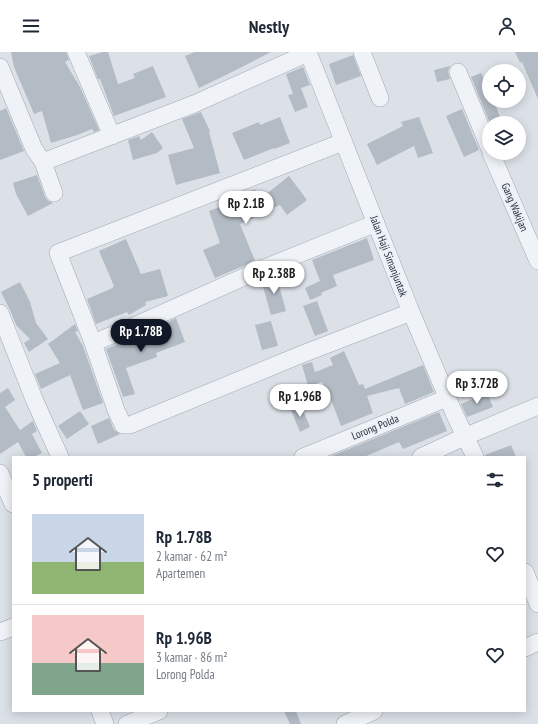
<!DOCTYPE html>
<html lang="id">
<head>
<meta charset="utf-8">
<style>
	:root { --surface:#fff; --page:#f6f6f7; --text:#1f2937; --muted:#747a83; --line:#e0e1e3; --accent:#111827 }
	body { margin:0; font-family:"PT Sans Narrow",sans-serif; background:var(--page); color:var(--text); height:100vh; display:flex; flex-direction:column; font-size:15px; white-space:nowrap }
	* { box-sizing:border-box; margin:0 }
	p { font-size:13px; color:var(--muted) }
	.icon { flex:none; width:22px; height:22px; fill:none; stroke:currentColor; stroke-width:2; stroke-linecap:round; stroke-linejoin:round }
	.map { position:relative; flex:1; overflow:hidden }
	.details { position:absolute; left:12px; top:404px; width:514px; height:256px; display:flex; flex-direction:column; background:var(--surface); border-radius:0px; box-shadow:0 2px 10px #0003 }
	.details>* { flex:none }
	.buttons { position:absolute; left:482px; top:12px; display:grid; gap:8px }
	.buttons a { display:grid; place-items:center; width:44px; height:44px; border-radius:50%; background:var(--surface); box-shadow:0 2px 10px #0003; font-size:20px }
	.price { position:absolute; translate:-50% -34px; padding:0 9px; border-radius:14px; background:#fff; color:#222; font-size:13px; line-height:26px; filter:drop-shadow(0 1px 2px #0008) }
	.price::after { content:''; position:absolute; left:50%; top:24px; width:12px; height:9px; margin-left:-6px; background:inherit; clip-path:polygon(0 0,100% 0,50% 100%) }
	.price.active { background:var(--accent); color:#fff }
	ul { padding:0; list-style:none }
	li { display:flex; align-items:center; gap:12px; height:100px; padding:0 20px }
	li+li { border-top:1px solid var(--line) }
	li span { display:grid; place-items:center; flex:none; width:112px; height:80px; border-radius:0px; color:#555 }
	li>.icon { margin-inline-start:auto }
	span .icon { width:48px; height:48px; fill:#fffc; stroke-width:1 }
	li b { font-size:17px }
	h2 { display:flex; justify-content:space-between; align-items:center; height:48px; padding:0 20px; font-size:17px }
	header { display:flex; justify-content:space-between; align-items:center; height:52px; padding:0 20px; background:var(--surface); font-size:18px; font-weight:700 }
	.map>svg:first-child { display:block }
	.building { fill:#b3bbc5 }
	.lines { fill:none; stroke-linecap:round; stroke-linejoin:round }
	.minor-casing { stroke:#a1a8b2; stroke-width:18 }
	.minor { stroke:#eff2f6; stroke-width:17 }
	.labels { text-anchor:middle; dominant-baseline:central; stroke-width:3; stroke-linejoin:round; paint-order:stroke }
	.street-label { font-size:11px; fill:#25303f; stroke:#ebf0f5 }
</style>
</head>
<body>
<header><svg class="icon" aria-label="menu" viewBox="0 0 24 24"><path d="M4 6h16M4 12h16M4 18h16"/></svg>Nestly<svg class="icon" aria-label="person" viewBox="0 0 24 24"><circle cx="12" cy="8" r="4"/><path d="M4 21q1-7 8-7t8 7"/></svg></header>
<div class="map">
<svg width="538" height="672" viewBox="0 0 538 672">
	<rect width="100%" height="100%" fill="#dce1e8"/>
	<path class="building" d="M11 0H66L69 8 65 10 80 35 99 78 94 80 92 77 77 83 51 91 42 59 34 62 14 15Z
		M103 0H108L118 32 135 26 133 22 153 14 166 45 114 64 100 27H98L89 4Z
		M195 0H271L228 22 199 36 185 4Z
		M515 0H538V47L522 10 520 11Z
		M353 3 361 24 336 33 329 12Z
		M450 14 448 19 450 27 437 30 434 18Z
		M303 15 310 33 301 36 308 55 295 60 288 43 293 42 286 22Z
		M481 21 485 30 483 31 489 49 491 50 494 49 501 68 494 71H490L471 25Z
		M6 56 24 99 0 108V59Z
		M462 57 479 98 464 105 446 64Z
		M201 60 210 79 209 80 220 121 176 133 168 103 194 96 182 67Z
		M280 65 290 91 274 97V96L244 108 232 81 259 70 260 73Z
		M419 65 433 101 418 106 414 94 377 113 367 92 403 74 401 70Z
		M152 80 163 96 157 101 133 108 128 88 139 84 141 88Z
		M37 123 45 145 48 149 53 151 28 164 16 142 13 131Z
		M289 124 307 148 287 163 280 153 240 172 255 209 215 226 203 198 220 191 209 159 228 152 226 149 239 143 240 145 255 137 260 147Z
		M367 186 374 208 333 223 337 234 321 241 322 243 310 248 305 236 320 229 312 208Z
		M126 187 141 222 160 217 168 244 145 250 146 253 129 263 127 260 96 272 87 247 113 236V234H114L99 199Z
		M276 222 286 259 271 263 261 228Z
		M20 230 30 250 36 271 48 287 29 300 24 291 30 287 16 273 10 258 1 240Z
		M317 249 328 279 315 284 303 254Z
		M176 266 185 290 156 301 157 305 126 316 135 342 123 345 106 297 143 281 146 292 166 284 162 273Z
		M271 269 278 294 262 298 255 273Z
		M75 272 78 279 75 280 83 294 103 351 83 358 70 323 41 337 35 322 60 311 48 292Z
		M344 299 359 333 363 332 365 337 423 313 434 340 405 352 399 336 367 344 373 361 341 374 327 337H326L322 330 308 334 302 313 312 310 315 320 333 313 330 306Z
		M8 336 15 348 5 355 20 378 33 369 37 379 32 382 42 401 34 405H26L18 390 0 402V341Z
		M487 341 493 355 467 365 461 352Z
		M300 351 310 375 300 380 290 356Z
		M80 359 89 372 67 387 58 374Z
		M439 360 447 379 403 397 399 390 364 405H329Z
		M109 366 114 378 120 382 98 392 91 374Z
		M511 393 516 405H485V403Z
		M284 659H296L301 672H290Z"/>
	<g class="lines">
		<g class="minor-casing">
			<path id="minor" d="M76 0 112 84
				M308 0 411 260 454 361 475 405
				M362 0 380 46
				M0 15 34 97 43 110 54 141
				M458 20 489 95
				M491 101 538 209
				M43 110 194 52 308 1
				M376 171 262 217 134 274 93 291 116 358 123 373H130L300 303 411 260
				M0 261 34 347 60 405
				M93 291 58 201 343 90
				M303 405 447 346
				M421 405 464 385 538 354
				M0 421 13 452
				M525 520 538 552
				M0 580 13 575
				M525 596 538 590
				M100 659 105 672
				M127 672 159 659
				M345 672 374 659"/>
		</g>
		<use href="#minor" class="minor"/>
	</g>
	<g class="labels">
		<g class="street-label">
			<text transform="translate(515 155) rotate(67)">Gang Wakijan</text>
			<text transform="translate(389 204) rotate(69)">Jalan Haji Simanjuntak</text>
			<text transform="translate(375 375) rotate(-22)">Lorong Polda</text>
		</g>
	</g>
</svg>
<div class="buttons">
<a><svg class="icon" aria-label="locate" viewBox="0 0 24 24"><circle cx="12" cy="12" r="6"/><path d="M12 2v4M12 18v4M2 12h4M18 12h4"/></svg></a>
<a><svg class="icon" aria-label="layers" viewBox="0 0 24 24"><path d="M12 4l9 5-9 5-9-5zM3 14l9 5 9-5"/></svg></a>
</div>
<b class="price" style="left:246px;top:173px">Rp 2.1B</b>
<b class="price" style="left:274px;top:243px">Rp 2.38B</b>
<b class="price active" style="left:141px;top:301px">Rp 1.78B</b>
<b class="price" style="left:477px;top:353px">Rp 3.72B</b>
<b class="price" style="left:300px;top:366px">Rp 1.96B</b>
<section class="details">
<h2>5 properti<svg class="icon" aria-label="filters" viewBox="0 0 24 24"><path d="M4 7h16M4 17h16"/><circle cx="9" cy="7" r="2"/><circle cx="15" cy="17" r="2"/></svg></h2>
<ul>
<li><span style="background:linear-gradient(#c9d6e8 60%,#8fb573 0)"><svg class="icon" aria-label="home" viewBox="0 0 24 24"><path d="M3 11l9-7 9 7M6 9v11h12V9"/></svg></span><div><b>Rp 1.78B</b><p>2 kamar · 62 m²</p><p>Apartemen</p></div><svg class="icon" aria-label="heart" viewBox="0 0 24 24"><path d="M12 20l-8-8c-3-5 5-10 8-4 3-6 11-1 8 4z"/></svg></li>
<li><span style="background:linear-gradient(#f6c9c9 60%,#7fa58c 0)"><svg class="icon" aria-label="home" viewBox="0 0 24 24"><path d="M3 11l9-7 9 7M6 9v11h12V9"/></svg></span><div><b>Rp 1.96B</b><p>3 kamar · 86 m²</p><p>Lorong Polda</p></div><svg class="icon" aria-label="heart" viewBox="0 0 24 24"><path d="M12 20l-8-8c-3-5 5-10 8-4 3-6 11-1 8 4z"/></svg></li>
</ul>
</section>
</div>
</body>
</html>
